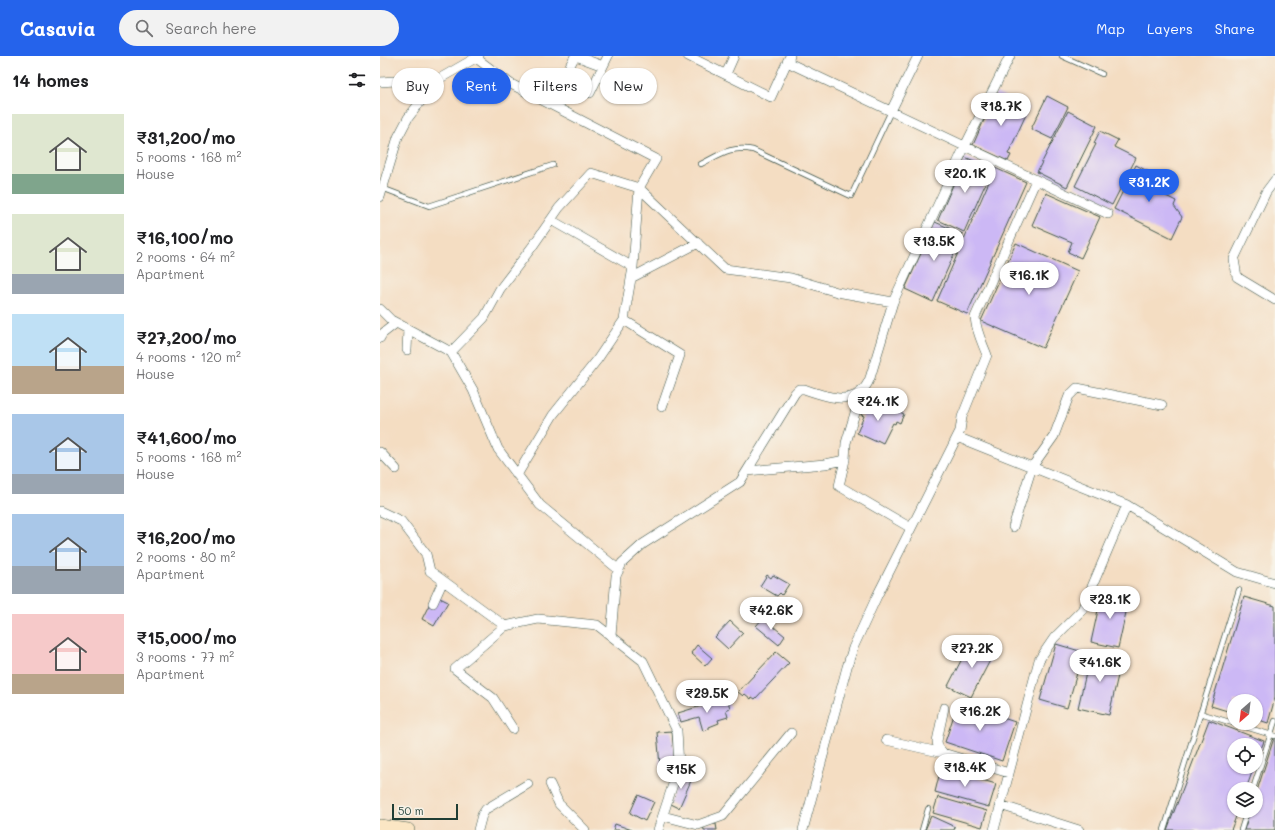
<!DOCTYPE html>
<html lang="en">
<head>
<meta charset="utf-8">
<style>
	:root { --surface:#fff; --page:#f2f2f2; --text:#202124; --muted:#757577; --accent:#2563eb }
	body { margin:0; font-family:Mali,sans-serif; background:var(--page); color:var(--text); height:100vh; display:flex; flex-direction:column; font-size:15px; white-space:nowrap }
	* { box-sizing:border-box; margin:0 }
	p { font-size:13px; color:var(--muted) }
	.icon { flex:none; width:22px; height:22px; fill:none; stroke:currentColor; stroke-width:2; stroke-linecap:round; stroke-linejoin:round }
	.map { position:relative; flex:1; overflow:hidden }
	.drawer { display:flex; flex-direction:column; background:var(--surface); width:380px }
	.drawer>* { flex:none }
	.hud { position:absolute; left:12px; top:12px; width:380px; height:36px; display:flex; gap:8px }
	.needle { width:26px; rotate:208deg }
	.tools { position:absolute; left:847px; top:638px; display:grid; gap:8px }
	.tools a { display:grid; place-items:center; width:36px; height:36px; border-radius:50%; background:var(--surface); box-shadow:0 1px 3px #0004; font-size:20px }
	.scale { position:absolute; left:12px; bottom:10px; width:66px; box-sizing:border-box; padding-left:4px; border:2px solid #1f3d34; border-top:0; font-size:11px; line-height:14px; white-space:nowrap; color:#1f3d34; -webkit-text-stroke:3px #f7f3e8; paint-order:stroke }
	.price { position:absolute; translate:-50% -34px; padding:0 9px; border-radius:14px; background:#fff; color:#222; font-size:13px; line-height:26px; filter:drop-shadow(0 1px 2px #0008) }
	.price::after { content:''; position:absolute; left:50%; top:24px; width:12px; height:9px; margin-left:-6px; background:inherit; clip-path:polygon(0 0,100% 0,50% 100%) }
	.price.current { background:var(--accent); color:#fff }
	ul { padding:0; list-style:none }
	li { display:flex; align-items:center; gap:12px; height:100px; padding:0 12px }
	li span { display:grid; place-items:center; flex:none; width:112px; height:80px; border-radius:0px; color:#555 }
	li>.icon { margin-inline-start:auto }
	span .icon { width:48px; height:48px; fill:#fffc; stroke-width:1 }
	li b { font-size:17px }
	h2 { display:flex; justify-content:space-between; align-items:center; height:48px; padding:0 12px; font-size:17px }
	.tag { padding:0 14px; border-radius:18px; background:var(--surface); box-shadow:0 1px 3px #0004; font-size:14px; line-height:36px }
	.tag.current { background:var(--accent); color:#fff }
	header { display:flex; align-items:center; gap:24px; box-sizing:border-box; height:56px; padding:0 20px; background:var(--accent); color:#fff }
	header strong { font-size:19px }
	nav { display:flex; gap:22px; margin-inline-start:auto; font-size:14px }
	.search { width:280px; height:36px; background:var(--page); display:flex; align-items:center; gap:10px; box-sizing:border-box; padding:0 14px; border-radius:22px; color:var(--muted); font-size:15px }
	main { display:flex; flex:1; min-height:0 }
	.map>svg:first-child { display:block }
	.building { fill:#ccb8f5 }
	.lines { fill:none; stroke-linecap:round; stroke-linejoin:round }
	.lane-casing { stroke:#3f5549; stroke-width:6 }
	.street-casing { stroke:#3f5549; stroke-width:10 }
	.secondary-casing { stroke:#3f5549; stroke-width:14 }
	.lane { stroke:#fff; stroke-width:4.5 }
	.street { stroke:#fff; stroke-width:9 }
	.secondary { stroke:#fbe6c4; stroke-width:13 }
</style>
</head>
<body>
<header>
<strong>Casavia</strong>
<div class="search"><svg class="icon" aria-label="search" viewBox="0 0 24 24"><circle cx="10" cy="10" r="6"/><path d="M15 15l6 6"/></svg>Search here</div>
<nav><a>Map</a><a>Layers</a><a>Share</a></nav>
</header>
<main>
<section class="drawer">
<h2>14 homes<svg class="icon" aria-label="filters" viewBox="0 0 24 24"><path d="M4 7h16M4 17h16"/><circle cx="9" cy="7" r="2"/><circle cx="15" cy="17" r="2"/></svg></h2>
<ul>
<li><span style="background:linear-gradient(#dfe7d0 75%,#7fa58c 0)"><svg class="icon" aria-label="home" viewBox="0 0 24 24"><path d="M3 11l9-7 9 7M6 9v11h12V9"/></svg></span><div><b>₹31,200/mo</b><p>5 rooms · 168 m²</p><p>House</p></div></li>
<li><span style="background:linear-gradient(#dfe7d0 75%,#9aa5b1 0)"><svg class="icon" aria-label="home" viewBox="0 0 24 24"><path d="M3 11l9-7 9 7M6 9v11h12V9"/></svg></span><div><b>₹16,100/mo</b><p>2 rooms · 64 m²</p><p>Apartment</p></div></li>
<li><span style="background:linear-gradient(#bfe0f5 65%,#b9a48a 0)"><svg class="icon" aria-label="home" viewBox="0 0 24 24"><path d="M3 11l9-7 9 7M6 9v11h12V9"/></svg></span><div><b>₹27,200/mo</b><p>4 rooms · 120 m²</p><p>House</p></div></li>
<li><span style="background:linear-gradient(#a9c7e8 75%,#9aa5b1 0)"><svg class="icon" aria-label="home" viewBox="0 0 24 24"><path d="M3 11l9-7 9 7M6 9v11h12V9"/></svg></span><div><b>₹41,600/mo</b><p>5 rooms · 168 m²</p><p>House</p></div></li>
<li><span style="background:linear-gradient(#a9c7e8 65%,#9aa5b1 0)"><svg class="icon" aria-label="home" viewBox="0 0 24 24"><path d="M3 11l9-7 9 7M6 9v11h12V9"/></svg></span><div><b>₹16,200/mo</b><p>2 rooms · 80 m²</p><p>Apartment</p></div></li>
<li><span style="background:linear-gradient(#f6c9c9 75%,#b9a48a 0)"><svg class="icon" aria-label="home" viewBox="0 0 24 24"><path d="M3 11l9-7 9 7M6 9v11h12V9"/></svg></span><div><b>₹15,000/mo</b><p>3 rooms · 77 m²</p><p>Apartment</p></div></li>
</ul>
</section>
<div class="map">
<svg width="895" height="774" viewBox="0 0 895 774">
	<rect width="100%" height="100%" fill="#f7f3e8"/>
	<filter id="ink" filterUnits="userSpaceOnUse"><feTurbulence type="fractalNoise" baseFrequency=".025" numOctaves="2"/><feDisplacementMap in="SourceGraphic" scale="8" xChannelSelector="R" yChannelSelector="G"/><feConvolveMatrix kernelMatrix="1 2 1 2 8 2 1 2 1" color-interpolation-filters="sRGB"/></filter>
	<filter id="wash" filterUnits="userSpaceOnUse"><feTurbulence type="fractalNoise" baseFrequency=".012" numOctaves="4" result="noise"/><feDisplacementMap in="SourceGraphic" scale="16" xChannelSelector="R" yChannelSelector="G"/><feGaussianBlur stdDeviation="0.9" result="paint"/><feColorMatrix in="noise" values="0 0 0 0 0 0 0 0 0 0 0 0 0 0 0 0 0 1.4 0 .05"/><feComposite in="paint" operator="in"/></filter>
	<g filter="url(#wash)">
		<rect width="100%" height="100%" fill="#f4ddc2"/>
		<g id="blocks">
			<path class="building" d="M616 37 649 52 628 98 631 99 628 105 593 89Z
				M667 40 688 51 672 83 651 73Z
				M688 55 717 70 687 131 657 116Z
				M720 75 738 84 734 91 756 102 732 149 695 130 716 88 714 87Z
				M585 101 612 113 584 176 558 164Z
				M756 109 771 117 769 121 791 132 786 140 796 145 794 150 802 161 792 182 734 153Z
				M615 112 646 126 587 258 557 245Z
				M666 137 720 161 701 202 688 196 692 186 652 169Z
				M555 166 583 178 553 246 525 233Z
				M636 187 698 215 663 292 601 265Z
				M501 348 524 358 520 367 516 365 515 368 513 367 503 387 497 384V386L477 377 484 360 481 359 484 352Z
				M387 519 391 522 393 519 409 528 402 539 400 537 397 540 380 530Z
				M722 536 749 543 738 592 711 586Z
				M54 539 68 546 54 570 42 563Z
				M864 541 895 550V642L888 667 876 663V645H854V657L831 650Z
				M383 562 405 580 399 589 376 570Z
				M350 565 363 577 348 593 335 581Z
				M606 585 617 591 591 641 568 630 589 589 601 595Z
				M676 588 703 596 687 652 660 644Z
				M317 589 332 602 325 610 311 597Z
				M711 595 742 602 729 659 698 652Z
				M396 596 409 607 375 643 372 641 371 643 365 638 363 640 358 636Z
				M347 642 350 652 346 654 348 661 338 664 339 667 329 671V673L323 675 319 661 301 666 298 657Z
				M578 647 635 666 622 705 565 686Z
				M829 664 884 685 876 706V689H854V711H874L866 733H854V755H858L851 774H787Z
				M292 675 295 708 280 710 277 676Z
				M894 682H895V774H864L870 755H876V738Z
				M561 712 616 728 609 751 555 736Z
				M303 716 313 720 299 752 289 747Z
				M258 739 274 746 265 765 250 757Z
				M558 741 607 755 602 771 553 757Z
				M551 760 575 771 574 774H545Z
				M235 768 252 774H233Z
				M336 768 337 774H324L323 769Z"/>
		</g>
	</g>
	<g filter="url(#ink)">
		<use href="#blocks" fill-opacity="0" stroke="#3f5549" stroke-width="1"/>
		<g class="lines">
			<g class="lane-casing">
				<path id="lane" d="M682 0 722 18
					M321 108C339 99 352 89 373 94L471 140 511 55
					M2 132 49 150 173 109
					M820 657 895 680
					M873 733 895 665
					M542 774 548 753
					M784 774 859 534
					M861 774 867 755"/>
			</g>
			<g class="street-casing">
				<path id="street" d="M196 0 223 10
					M308 0 391 41 407 6
					M410 0 407 6 728 158
					M346 18 354 0
					M184 21 195 0
					M0 26 60 22
					M210 37 228 0
					M511 55 538 0
					M895 124 886 136 854 203 857 221 895 244
					M259 132 345 213 411 222 457 236 513 246 585 90 630 0
					M0 141 18 81 28 62 57 24 99 0
					M171 164 253 211
					M251 222 318 187
					M0 253 11 264 71 296 93 334 118 393 160 449 239 514
					M244 264 300 299 282 351
					M0 282 2 278 16 267
					M27 294 28 273
					M71 296 104 262 120 233 152 191 179 152 211 117 259 132 276 103 131 28 96 2
					M577 381 747 449 702 554 674 582 659 604 614 774
					M0 396 16 413
					M465 404 459 430 531 472
					M367 415 445 408 465 404 466 387 481 337
					M137 419 173 359 217 304 244 264 253 211 259 132
					M747 449 857 516 895 527
					M0 455 21 465 46 498 50 515 125 570
					M633 471 652 411 674 380 689 340 697 332 782 349
					M53 547 63 525
					M231 580 236 520 242 507 263 488 360 426 415 337 419 333H424C447 341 478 353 490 322L513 246
					M133 673 113 642 75 613 125 570 158 563 217 569 263 605 297 675 299 710 278 774
					M506 684 563 697 629 717
					M563 697 558 691 557 685 564 652
					M170 728 179 748 205 774
					M620 749 699 774
					M283 760 318 769 343 760 411 677
					M98 774 102 759 106 753 148 728
					M423 774 467 611 473 592 497 540 580 375 582 361 607 299C602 286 596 275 595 261L656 124"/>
			</g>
			<g class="secondary-casing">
				<path id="secondary" d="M0 770 28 774"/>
			</g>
			<use href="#lane" class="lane"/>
			<use href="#street" class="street"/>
			<use href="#secondary" class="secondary"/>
		</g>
	</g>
</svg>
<div class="tools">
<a><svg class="needle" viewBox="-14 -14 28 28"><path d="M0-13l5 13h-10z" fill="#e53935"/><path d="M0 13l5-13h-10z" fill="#757577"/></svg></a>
<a><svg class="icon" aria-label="locate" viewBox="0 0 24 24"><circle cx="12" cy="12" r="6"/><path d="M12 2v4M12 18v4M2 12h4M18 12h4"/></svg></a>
<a><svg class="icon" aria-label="layers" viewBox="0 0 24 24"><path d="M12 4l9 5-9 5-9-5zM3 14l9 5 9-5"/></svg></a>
</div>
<div class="scale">50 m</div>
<b class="price" style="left:621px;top:71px">₹18.7K</b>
<b class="price" style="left:585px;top:138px">₹20.1K</b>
<b class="price current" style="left:769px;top:147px">₹31.2K</b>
<b class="price" style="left:554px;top:206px">₹13.5K</b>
<b class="price" style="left:649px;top:240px">₹16.1K</b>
<b class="price" style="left:498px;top:366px">₹24.1K</b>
<b class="price" style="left:730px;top:564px">₹23.1K</b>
<b class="price" style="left:391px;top:575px">₹42.6K</b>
<b class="price" style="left:592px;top:613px">₹27.2K</b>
<b class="price" style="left:720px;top:627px">₹41.6K</b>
<b class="price" style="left:327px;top:658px">₹29.5K</b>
<b class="price" style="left:600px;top:676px">₹16.2K</b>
<b class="price" style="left:585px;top:732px">₹18.4K</b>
<b class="price" style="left:301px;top:734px">₹15K</b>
<div class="hud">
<a class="tag">Buy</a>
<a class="tag current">Rent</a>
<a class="tag">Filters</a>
<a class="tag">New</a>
</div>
</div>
</main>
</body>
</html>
